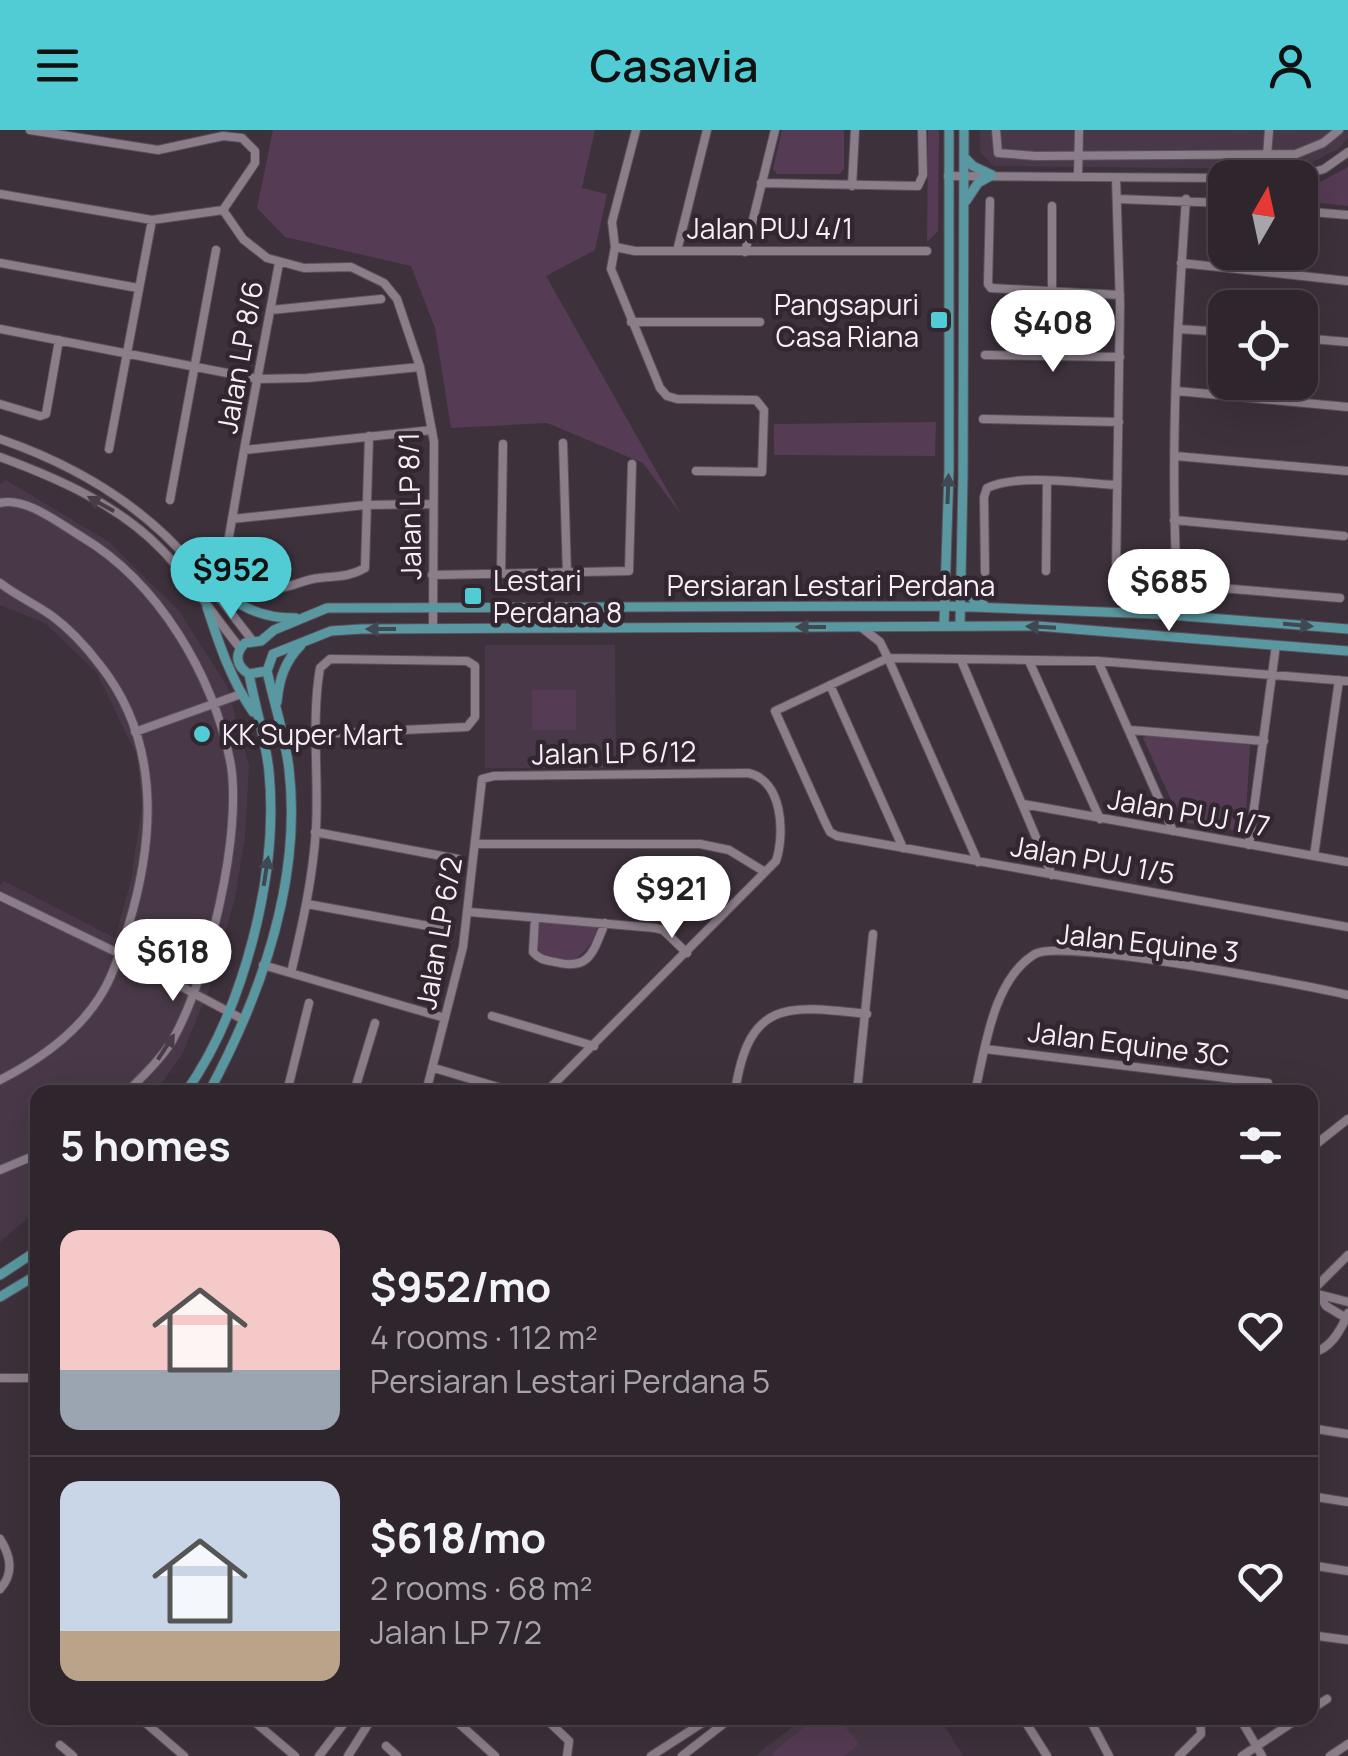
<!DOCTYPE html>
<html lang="en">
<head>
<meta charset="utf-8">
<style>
	:root { --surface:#2e252d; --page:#3a3139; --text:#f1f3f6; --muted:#a7a5aa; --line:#494249; --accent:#51ccd4 }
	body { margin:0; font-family:Manrope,sans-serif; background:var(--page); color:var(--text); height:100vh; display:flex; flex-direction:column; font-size:38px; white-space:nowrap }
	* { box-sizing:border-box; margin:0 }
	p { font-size:32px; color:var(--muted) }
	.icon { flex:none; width:55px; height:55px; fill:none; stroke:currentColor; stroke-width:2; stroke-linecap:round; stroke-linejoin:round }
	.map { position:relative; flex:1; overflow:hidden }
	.panel { position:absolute; left:30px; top:955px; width:1288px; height:640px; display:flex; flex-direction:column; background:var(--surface); border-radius:20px; box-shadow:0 10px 40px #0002,0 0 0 2px var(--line) }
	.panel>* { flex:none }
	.needle { width:65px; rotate:9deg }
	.tools { position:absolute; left:1208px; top:30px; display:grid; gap:20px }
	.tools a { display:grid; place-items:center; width:110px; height:110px; border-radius:20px; background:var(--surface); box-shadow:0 10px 40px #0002,0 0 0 2px var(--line); font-size:50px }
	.price { position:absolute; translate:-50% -85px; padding:0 22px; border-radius:35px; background:#fff; color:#222; font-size:32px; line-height:65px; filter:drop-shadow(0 2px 5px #0008) }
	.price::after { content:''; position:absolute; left:50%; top:60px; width:30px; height:22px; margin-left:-15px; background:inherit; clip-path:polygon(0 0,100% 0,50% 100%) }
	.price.selected { background:var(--accent); color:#111 }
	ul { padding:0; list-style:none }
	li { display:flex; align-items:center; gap:30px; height:250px; padding:0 30px }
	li+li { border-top:2px solid var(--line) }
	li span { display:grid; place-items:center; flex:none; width:280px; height:200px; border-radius:20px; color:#555 }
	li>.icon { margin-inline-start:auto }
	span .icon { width:120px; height:120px; fill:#fffc; stroke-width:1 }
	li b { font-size:42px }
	h2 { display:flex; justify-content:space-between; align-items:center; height:120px; padding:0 30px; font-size:42px }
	header { display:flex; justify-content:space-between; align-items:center; height:130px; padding:0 30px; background:var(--accent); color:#111; font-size:45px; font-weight:600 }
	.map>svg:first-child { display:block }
	.built { fill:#493948 }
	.green { fill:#553b53 }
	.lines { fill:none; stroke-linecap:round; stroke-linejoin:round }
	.minor-casing { stroke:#5a515a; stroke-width:10 }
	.major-casing { stroke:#5a515a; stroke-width:11 }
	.minor { stroke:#8b7e8a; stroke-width:8 }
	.major { stroke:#5a98a1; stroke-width:9 }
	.oneway { fill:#3e4953 }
	.oneway2 { fill:#483d47 }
	.poi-dot { fill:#51ccd4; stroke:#322731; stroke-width:4 }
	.labels { text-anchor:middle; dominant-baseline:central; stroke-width:9; stroke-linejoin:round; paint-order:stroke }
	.street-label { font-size:28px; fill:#f7eff6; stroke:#322731 }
	.poi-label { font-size:28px; fill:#f7eff6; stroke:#322731; text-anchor:start }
</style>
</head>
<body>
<header><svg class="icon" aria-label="menu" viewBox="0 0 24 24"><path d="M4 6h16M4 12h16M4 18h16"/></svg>Casavia<svg class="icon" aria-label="person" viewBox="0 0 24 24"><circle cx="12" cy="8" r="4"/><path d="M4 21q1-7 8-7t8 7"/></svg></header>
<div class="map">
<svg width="1348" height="1626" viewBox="0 0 1348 1626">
	<rect width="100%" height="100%" fill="#3d313c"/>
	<path class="built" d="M980 0H1348V8L1338 19 1299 39 994 36 980 22Z
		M6 350 109 412 179 481 227 556 249 635 245 708 235 768 210 857 183 922 156 962H38L37 1080 0 1112V755L4 751 115 808 131 751 142 675 137 626 97 543 45 493 0 475V354Z
		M485 515H615L616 638H485Z
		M804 1588H940L963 1626H755Z"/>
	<path class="green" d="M273 0H595L582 58 607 64 595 120 546 146 682 386 643 333 547 293 451 298 435 198 411 136 285 107 257 78Z
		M782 0H844V39L839 44H777L773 39Z
		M928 0H939L938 101 927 112Z
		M1348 37V76L1300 71V58H1309Z
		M936 292 935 326 774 325V294Z
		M532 560H576V600H532Z
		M1147 605 1250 615 1245 702 1181 692 1143 608Z
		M539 793 598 795C593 812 587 822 572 831L542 824 536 818Z
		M816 1588H838L859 1614 844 1626H774L772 1623Z"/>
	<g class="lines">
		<g class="minor-casing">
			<path id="minor" d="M30 0 158 20 223 6 242 8 255 21V33L223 80 243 109 267 128 304 138 351 137 384 153 397 169 420 237 434 312 433 499
				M636 0 612 92 615 117 611 139 660 258 667 266 677 269 756 270 764 280 762 342 696 341
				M996 0 998 23 1036 26 1296 24 1323 13 1339 0
				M1267 26 1269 0
				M948 46 1225 48
				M1078 47 1079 0
				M1116 48 1120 174 1116 442 1125 450 1340 468
				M1294 48 1324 39 1348 22
				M761 53 918 56 923 45 922 0
				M852 56 855 0
				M0 64 152 90 223 80
				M1118 69 1225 73
				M990 71 988 154 991 158 1120 165
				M1300 81 1348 85
				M615 117 635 121H927
				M677 121 707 0
				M745 122 775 0
				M0 133 138 158
				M279 133 244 320 432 300
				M1181 133 1348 151
				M1052 163V76
				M271 180 381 169
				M631 192H760
				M0 199 258 249 307 248 420 237
				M1179 199 1225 202
				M1300 208 1348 212
				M985 225 1120 227
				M1177 261 1348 277
				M0 274 40 286 46 284 59 210
				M983 289 1119 292
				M0 309C75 335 143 375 194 436
				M563 313 567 444
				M109 319 152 90
				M244 320 227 418C235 438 256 461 280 458 294 456 306 449 319 448 336 446 350 447 365 438L369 306
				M1175 326 1348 341
				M0 327C57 348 119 375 162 420 191 450 214 486 240 518
				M170 370 216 120
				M0 373C25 366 60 394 82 407 159 453 212 544 230 630 244 701 208 848 172 911 160 930 143 946 127 962
				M232 389 365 375 432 374
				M1174 390 1344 406
				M1046 441 1047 351
				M985 442 984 367 987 358C1018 343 1081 353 1116 355
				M501 444 503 314
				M432 445 629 441 632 334
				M203 447 252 510
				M0 453C17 466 35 474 52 486 70 499 87 518 100 535 161 612 155 709 128 797 120 822 113 847 99 868 76 904 37 931 0 950
				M1177 453C1170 326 1177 196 1186 69
				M861 497 880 512 888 528 978 732
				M961 530 1052 745
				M1029 531 1100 689
				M1098 531 1173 701
				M1348 551 1098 531 888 528 775 581 825 692 830 702 837 706 1348 797
				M830 555 903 718
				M1130 600 1264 611
				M135 602 241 564
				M1023 674 1348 732
				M315 702 458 729
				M477 714H700L729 720 765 742
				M1249 715 1276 515
				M1314 726 1339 550
				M0 766 120 824 244 890
				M307 774 445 799
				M469 782 655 798 663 800 687 823
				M535 788 533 822C540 830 545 830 555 832 590 841 593 822 605 793
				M263 835 445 888
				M291 843C302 796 313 748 316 699 319 646 311 590 320 538L330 529 467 531 475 536V587L467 597 317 604
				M492 886 594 916
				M985 919 1268 953
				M434 938 514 962
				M287 962 309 873
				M354 962 375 893
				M426 962 463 817 482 649 494 646 748 643C783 650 785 704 776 731L546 962
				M735 962C749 869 787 875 867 884
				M857 962 873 804
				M975 962C985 919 993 849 1035 824 1061 808 1306 855 1348 865
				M1310 1019 1348 989
				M0 1040 38 1024
				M1310 1162 1348 1172
				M1310 1163 1348 1125
				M1320 1166 1326 1176 1346 1188
				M1310 1223C1330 1221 1341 1200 1348 1183
				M0 1248H33L38 1234
				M33 1248 38 1265
				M1310 1298 1348 1304
				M1310 1366 1348 1372
				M0 1409C11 1426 14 1444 0 1459
				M1310 1435 1348 1441
				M1310 1505 1348 1510
				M1310 1580 1327 1569
				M140 1588 184 1626
				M250 1588 295 1626
				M453 1588 495 1626
				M545 1588 569 1611 567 1626
				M1023 1588 1047 1626
				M1089 1588 1109 1626
				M1240 1588 1262 1626
				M60 1615 73 1626
				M386 1616 397 1626
				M319 1626 348 1588
				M348 1626 372 1588
				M651 1626 710 1588
				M682 1626 731 1588
				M1179 1626 1201 1604 1200 1588
				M1242 1626 1299 1588
				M1330 1626 1348 1614"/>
		</g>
		<g class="major-casing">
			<path id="major" d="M964 27 973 36 992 45
				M966 71 978 53 992 45
				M191 432C225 464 246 489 296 488
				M961 452 975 471 984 475
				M207 477C219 514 231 550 253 582
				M944 495 949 340V0
				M960 495 963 346 964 0
				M261 511 274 500 327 478 944 476 1158 484 1348 499
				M273 524 331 501 361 499 1037 496 1348 521
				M249 544 267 541 273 524
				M277 572C279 549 285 531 301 515
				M186 962C244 879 279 743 269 642 266 610 255 577 249 544 236 536 234 524 245 513L261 511
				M209 962C261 865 302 751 289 639 285 606 274 573 267 541
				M0 1145 38 1120
				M0 1167 38 1144"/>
		</g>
		<use href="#minor" class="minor"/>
		<use href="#major" class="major"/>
	</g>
	<defs><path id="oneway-solid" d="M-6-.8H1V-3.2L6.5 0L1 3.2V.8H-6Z" transform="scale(2.5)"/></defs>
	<g class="oneway">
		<use href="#oneway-solid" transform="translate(948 359) rotate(-88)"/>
		<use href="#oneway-solid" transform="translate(1298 495) rotate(5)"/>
		<use href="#oneway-solid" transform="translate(811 497) rotate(180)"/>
		<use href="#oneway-solid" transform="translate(1041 497) rotate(-177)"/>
		<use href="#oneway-solid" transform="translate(381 499) rotate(-180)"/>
		<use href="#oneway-solid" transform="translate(266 741) rotate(-81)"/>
	</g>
	<g class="oneway2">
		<use href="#oneway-solid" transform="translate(101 374) rotate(-151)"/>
		<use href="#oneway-solid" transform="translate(166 917) rotate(-57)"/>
	</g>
	<g class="poi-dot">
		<rect x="929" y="180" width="20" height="20" rx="5"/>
		<rect x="463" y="456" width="20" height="20" rx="5"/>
		<circle cx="202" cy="604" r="10"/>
	</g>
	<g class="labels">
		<g class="street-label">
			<text x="770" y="98">Jalan PUJ 4/1</text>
			<text transform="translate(239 227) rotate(-80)">Jalan LP 8/6</text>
			<text transform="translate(409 376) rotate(-91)">Jalan LP 8/1</text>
			<text x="831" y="455">Persiaran Lestari Perdana</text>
			<text transform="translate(614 622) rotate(-1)">Jalan LP 6/12</text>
			<text transform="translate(1189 682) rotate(10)">Jalan PUJ 1/7</text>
			<text transform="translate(1093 729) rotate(10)">Jalan PUJ 1/5</text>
			<text transform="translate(438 803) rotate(-80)">Jalan LP 6/2</text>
			<text transform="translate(1148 812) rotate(6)">Jalan Equine 3</text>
			<text transform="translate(1129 913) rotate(7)">Jalan Equine 3C</text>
		</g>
		<g class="poi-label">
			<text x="919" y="174" text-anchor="end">Pangsapuri<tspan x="919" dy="32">Casa Riana</tspan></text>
			<text x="493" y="450">Lestari<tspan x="493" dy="32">Perdana 8</tspan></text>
			<text x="222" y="604">KK Super Mart</text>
		</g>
	</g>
</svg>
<div class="tools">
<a><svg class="needle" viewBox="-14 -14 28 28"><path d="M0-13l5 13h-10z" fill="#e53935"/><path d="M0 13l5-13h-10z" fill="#a7a5aa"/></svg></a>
<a><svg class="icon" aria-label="locate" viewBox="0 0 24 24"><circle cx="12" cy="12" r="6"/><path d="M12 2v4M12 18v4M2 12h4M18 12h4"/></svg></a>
</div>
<b class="price" style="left:1053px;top:245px">$408</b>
<b class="price selected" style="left:231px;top:492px">$952</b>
<b class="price" style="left:1169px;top:504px">$685</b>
<b class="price" style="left:672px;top:811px">$921</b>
<b class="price" style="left:173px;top:874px">$618</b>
<section class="panel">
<h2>5 homes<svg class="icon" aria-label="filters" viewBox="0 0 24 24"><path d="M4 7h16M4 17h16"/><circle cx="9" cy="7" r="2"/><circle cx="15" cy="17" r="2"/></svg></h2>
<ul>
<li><span style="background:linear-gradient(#f6c9c9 70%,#9aa5b1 0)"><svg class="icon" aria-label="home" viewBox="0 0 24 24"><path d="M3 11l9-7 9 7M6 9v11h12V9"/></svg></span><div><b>$952/mo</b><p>4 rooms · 112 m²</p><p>Persiaran Lestari Perdana 5</p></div><svg class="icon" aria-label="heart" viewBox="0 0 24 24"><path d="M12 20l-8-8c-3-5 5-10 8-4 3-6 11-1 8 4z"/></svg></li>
<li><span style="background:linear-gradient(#c9d6e8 75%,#b9a48a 0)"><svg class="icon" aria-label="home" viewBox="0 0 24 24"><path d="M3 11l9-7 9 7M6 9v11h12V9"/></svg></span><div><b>$618/mo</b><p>2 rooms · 68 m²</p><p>Jalan LP 7/2</p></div><svg class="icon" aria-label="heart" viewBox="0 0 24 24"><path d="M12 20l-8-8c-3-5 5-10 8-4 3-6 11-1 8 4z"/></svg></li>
</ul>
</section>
</div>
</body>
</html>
